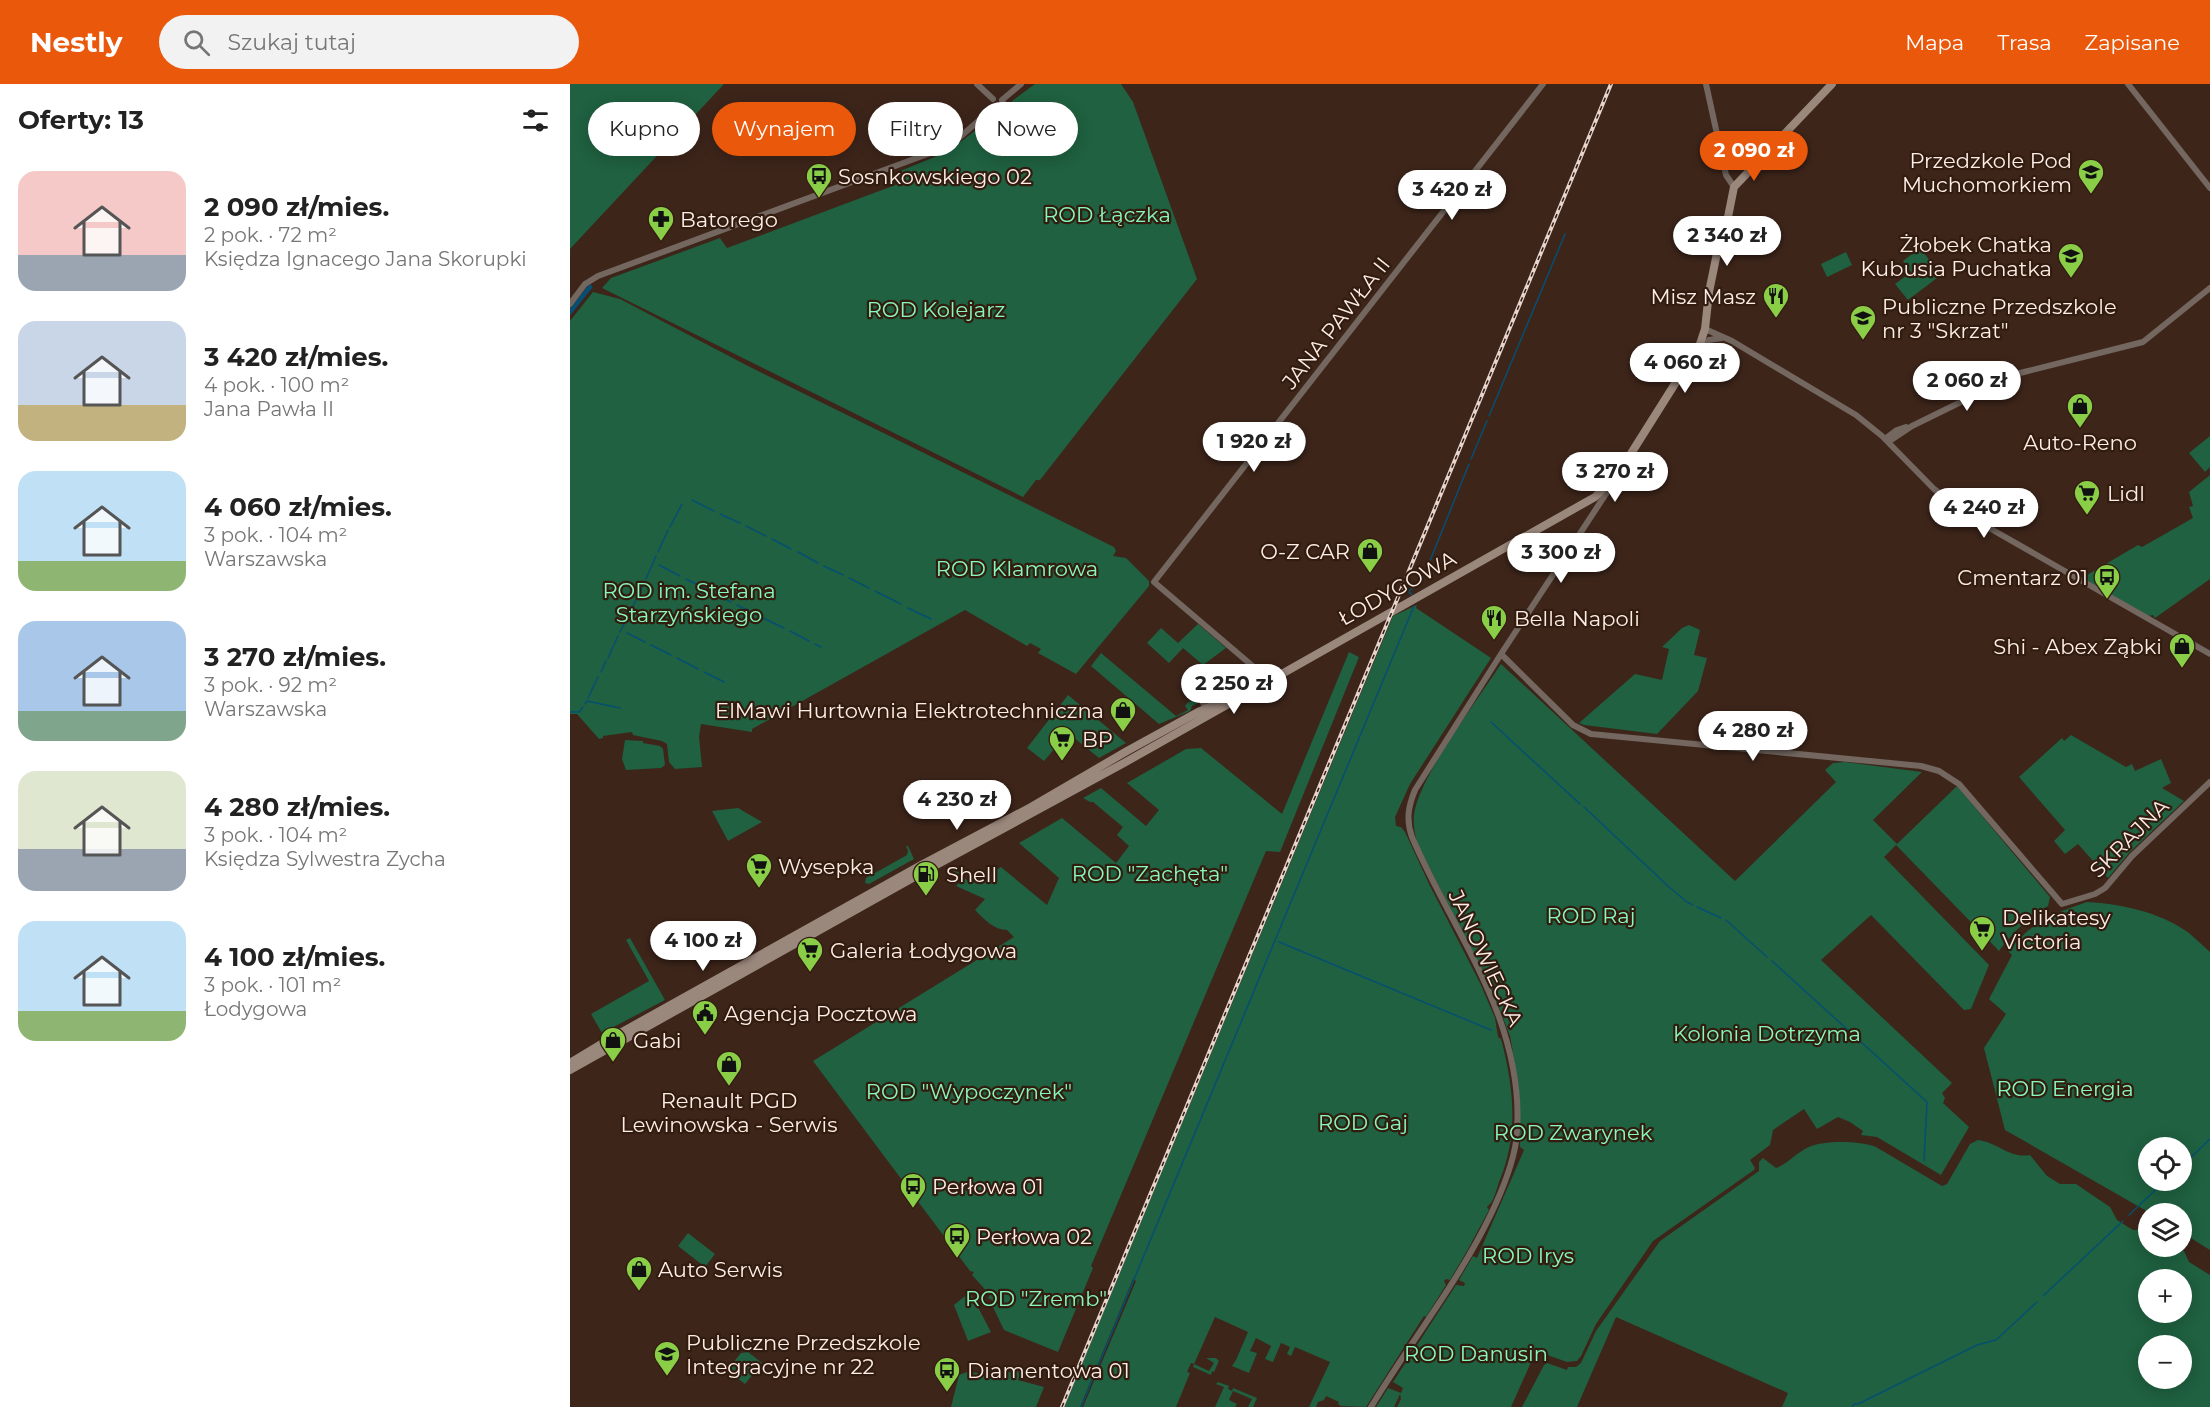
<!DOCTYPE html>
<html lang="pl">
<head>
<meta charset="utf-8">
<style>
	:root { --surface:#fff; --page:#f2f2f2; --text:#222; --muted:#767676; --accent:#ea580c }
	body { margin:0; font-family:Montserrat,sans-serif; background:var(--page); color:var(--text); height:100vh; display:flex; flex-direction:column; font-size:22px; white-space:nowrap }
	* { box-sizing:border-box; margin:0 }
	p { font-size:20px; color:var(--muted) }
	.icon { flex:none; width:33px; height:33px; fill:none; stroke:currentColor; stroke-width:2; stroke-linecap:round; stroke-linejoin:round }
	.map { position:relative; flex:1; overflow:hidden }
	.side { display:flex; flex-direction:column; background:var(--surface); width:570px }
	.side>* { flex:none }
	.hud { position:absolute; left:18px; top:18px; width:570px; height:54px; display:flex; gap:12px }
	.buttons { position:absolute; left:1568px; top:1053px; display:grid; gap:12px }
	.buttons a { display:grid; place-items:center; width:54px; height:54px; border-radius:50%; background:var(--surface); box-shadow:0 3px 15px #0003; font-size:30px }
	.price { position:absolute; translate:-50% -51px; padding:0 14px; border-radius:21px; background:#fff; color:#222; font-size:20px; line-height:39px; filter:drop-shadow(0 2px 3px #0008) }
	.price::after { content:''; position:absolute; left:50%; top:36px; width:18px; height:14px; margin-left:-9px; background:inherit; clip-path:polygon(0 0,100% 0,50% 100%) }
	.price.current { background:var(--accent); color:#fff }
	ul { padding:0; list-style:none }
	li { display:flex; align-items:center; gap:18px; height:150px; padding:0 18px }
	li span { display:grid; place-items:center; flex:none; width:168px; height:120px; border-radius:18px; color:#555 }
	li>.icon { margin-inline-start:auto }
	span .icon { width:72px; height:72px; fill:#fffc; stroke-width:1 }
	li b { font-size:26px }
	h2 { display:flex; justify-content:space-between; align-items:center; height:72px; padding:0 18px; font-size:26px }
	.pill { padding:0 21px; border-radius:27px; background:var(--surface); box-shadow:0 3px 15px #0003; font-size:21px; line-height:54px }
	.pill.current { background:var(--accent); color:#fff }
	header { display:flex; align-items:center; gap:36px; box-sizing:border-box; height:84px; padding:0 30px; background:var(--accent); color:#fff }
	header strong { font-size:28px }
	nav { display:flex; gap:33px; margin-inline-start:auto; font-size:21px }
	.search { width:420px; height:54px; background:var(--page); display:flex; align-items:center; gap:15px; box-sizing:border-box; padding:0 21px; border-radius:33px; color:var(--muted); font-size:22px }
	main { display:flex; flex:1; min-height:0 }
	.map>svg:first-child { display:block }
	.green { fill:#1f6140; fill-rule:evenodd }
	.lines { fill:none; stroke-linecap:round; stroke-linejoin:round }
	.stream { stroke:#064f71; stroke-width:1.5 }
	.canal { stroke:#064f71; stroke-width:4.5 }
	.tertiary { stroke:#736760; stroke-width:6 }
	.secondary { stroke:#9b887d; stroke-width:8 }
	.rail-casing { stroke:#e6d4cd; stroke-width:4 }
	.rail { stroke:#321c10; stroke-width:1.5; stroke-dasharray:4.5; stroke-linecap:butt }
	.labels { text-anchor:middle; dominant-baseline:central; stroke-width:4.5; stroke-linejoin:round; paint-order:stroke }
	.poi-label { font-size:21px; fill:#feede6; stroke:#321c10; text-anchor:start }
	.park-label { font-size:21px; fill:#87f8ba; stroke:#321c10 }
	.street-label { font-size:21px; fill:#feede6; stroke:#321c10 }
</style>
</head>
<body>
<header>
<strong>Nestly</strong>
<div class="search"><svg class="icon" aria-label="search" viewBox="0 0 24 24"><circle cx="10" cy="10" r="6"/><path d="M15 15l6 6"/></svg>Szukaj tutaj</div>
<nav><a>Mapa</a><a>Trasa</a><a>Zapisane</a></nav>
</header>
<main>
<section class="side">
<h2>Oferty: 13<svg class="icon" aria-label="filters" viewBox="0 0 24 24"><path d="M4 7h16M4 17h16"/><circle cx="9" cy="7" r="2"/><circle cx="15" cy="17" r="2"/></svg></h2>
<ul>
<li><span style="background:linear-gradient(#f6c9c9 70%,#9aa5b1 0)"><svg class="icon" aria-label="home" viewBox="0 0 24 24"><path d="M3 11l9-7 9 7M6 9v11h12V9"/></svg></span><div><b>2 090 zł/mies.</b><p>2 pok. · 72 m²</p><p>Księdza Ignacego Jana Skorupki</p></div></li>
<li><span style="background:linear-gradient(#c9d6e8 70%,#c2b280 0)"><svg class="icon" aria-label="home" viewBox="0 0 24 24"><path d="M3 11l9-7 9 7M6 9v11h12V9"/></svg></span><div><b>3 420 zł/mies.</b><p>4 pok. · 100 m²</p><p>Jana Pawła II</p></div></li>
<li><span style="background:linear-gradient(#bfe0f5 75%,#8fb573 0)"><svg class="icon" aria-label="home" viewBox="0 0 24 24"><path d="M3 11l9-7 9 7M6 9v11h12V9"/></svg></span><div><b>4 060 zł/mies.</b><p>3 pok. · 104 m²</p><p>Warszawska</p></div></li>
<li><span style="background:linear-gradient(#a9c7e8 75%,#7fa58c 0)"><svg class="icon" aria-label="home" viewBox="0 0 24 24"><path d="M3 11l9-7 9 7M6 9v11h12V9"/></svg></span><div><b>3 270 zł/mies.</b><p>3 pok. · 92 m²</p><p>Warszawska</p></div></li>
<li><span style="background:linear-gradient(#dfe7d0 65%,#9aa5b1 0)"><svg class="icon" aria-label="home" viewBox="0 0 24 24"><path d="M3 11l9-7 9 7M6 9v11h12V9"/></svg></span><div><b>4 280 zł/mies.</b><p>3 pok. · 104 m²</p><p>Księdza Sylwestra Zycha</p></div></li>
<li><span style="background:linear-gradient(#bfe0f5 75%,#8fb573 0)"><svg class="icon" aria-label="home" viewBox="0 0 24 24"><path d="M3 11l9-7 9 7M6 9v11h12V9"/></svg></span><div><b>4 100 zł/mies.</b><p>3 pok. · 101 m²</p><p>Łodygowa</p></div></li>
</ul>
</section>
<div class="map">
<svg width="1640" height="1323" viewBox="0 0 1640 1323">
	<rect width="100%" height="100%" fill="#3d251a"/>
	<path class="green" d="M0 0H154L0 165Z
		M465 0H551L563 18 627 195 470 396H466L453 413 32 204 41 194 150 154 157 164 328 100 323 90 367 72 393 56 421 34 431 33 436 35 442 33V17Z
		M1350 164 1371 191 1338 216 1325 200 1341 188 1333 177Z
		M1276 168 1282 181 1257 193 1251 180Z
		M23 208 50 215 178 282 544 463 546 467 543 472 556 474 579 497V502L506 590 468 569 471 565 460 559 457 562 395 526 182 645V648L131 640 129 653 132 683 105 685 99 678 97 660 92 657 63 651 62 648 33 652V654L29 655 7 630H0V237Z
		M1640 352V383L1635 388 1619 369Z
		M1640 391V495L1585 534 1583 531 1578 532 1512 494 1568 461 1572 463 1623 434 1619 423 1623 422 1619 408Z
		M847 521 846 524 921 574 840 700 825 733 826 742 831 743 835 748 860 802 910 899 925 934 928 953 931 955C944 1004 949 1051 929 1098 926 1107 924 1118 917 1123L919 1126 897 1167 880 1196 876 1195 874 1197 876 1201 856 1233 854 1232 796 1323 771 1322 768 1320 769 1318 756 1312 754 1316 748 1318 746 1323H739L760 1278 725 1263 721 1272 717 1270 720 1263 711 1259 703 1278 695 1275 701 1262 686 1254 680 1267 687 1269 679 1289 662 1282 666 1276 678 1248 645 1233 624 1280 639 1287 644 1279 636 1274H646L649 1277 644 1288 642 1287 641 1291 623 1283 624 1280 621 1279 617 1288 620 1289 606 1323H513L566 1197 563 1195 510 1323H494L823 532Z
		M628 540 656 564 633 581 613 564 599 579 577 559 591 544 608 559Z
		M1119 541 1130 546 1124 571 1137 574 1128 607 1087 650 1014 641 1009 639 1065 590 1092 596 1099 565 1092 563 1112 544Z
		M779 568 789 573 710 768 696 767 521 1182 523 1184 488 1268 434 1246 422 1221V1216L418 1214 420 1211 402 1191 404 1188 400 1187 243 977 444 853 437 846C424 846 414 835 405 826L415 815 386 802 392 796 383 788 386 786 401 800 431 783 477 821 489 794 449 759 492 734 546 779 559 762 547 751 553 743 523 718H520L513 714 531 704 576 742 589 726 557 699 616 665 631 664 712 730Z
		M531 569 606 632 618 626 615 622 618 618 625 616 628 619 622 622 620 627 589 640 521 582Z
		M931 580 1165 797 1266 698 1255 686 1263 679 1275 678 1352 688 1303 736 1327 760 1387 702 1480 813 1478 822C1458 834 1443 848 1429 867L1326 761 1314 773 1419 881 1401 925 1394 926 1301 831 1251 876 1382 999 1372 1009 1375 1014 1373 1019 1399 1043 1371 1091 1307 1053 1291 1051 1293 1047 1280 1038 1268 1033 1247 1045 1234 1025 1203 1046 1200 1061 1180 1076 1185 1084 1184 1086 1083 1157 1026 1240 1011 1272 1007 1277 997 1278 966 1267 941 1323H827L831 1315 830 1310 824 1323H806L818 1304 831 1309 833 1304 823 1298 886 1201 894 1202 895 1199 889 1196 903 1172 907 1174 954 1066 950 1063 948 997 940 952 923 908 847 759C845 750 843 741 844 731 848 694 909 614 931 580Z
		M498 611 556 659 529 674 498 649 474 677 457 664Z
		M1501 651 1556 683 1562 680 1565 687 1591 675 1601 699 1592 704 1614 717 1560 768 1538 794 1508 760 1495 770 1484 757 1495 746 1449 693 1492 654 1494 657Z
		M55 656 73 657V659L90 662 93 665 95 681 91 684 56 686 52 675Z
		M168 724 192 738 158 757 142 727Z
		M336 762H338L344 775 299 800 295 799 296 794 337 771 338 767Z
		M1517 818C1552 820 1590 828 1619 849 1626 855 1633 862 1640 868V1166L1611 1148V1130L1580 1129 1435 1046 1414 964 1436 930 1419 915 1442 871 1438 867C1461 839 1483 829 1517 818ZM1578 1064H1611V1096H1578Z
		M60 854 95 916 32 949 21 930 79 897 56 856Z
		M1408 1056C1427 1058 1440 1075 1460 1071L1477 1092 1490 1100H1506L1540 1123 1547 1136 1563 1146 1578 1145V1162L1608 1163 1614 1167 1619 1178 1640 1191V1323H1212L1218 1309 1046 1233 1007 1323H952L974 1281 977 1279 997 1286 998 1283H1006L1011 1279 1026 1247 1090 1157 1189 1087V1078L1193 1074 1206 1084C1219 1079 1227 1068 1239 1063 1255 1056 1290 1057 1306 1063L1372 1102 1377 1100 1400 1060ZM1578 1196H1611V1228H1578ZM1578 1262H1611V1294H1578Z
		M118 1149 145 1170 135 1183 108 1162Z
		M400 1208 421 1248 398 1257 384 1221Z
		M178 1268 192 1279 175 1300 157 1286 171 1269Z
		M426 1282 429 1285 428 1291 434 1292 435 1287 443 1289 448 1287 450 1291 448 1296 474 1303 466 1323H381L389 1291 397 1288 420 1290 421 1284Z
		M648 1298 659 1302 658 1305 662 1307 663 1304 687 1314 683 1323H678L682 1315 663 1307 659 1316 667 1320 665 1323H645L654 1303 646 1300Z"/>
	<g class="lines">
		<path class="stream" d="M919 332 995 150
			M901 375 917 337
			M122 416 144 427
			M150 430 170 439
			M176 442 196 452
			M100 443 112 420
			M202 455 221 465
			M88 468 98 446
			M228 468 248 479
			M89 481 110 492
			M254 482 273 491
			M279 494 299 504
			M76 495 86 472
			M116 495 136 505
			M848 501 851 499 899 380
			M305 507 331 520
			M142 508 161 518
			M842 511 838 507 843 504
			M167 521 187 531
			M63 522 74 499
			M338 524 361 535
			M193 534 214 544
			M220 547 239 557
			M50 548 62 525
			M57 549 75 558
			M245 560 251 563
			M81 561 101 571
			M38 574 48 552
			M107 574 128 585
			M31 588 36 577
			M134 588 154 598
			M18 614 28 593
			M15 620 17 617 50 624
			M0 628H9L13 623
			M921 638 1010 720
			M1014 723 1099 803 1117 818 1123 821
			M1127 823 1151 834
			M1156 836 1197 873
			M709 858 921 946
			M1202 877 1357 1018 1354 1077
			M1611 1083 1640 1055
			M1559 1131 1596 1096
			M1473 1212 1553 1137
			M511 1323 844 522
			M1282 1323 1284 1320H1288L1407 1261 1426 1256 1467 1218"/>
		<path class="canal" d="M0 228 20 203"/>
		<path class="tertiary" d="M407 0 423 15
			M1136 0 1156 91 1164 103
			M1558 0 1640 104
			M432 16 451 0
			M422 25 426 27 431 26 434 22 432 16
			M0 220 15 200 28 192 363 68 390 53 422 25
			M1135 245 1162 257 1286 331 1312 352 1364 405 1407 437 1640 570
			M1129 267 1139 256 1152 254
			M1315 355 1327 346 1336 343
			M1318 358 1342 342 1450 289 1573 258 1640 204
			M931 570 1003 641 1021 650 1351 682 1369 687 1389 700 1492 820 1525 810 1535 804 1562 772 1640 698
			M636 624 631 615 637 605C653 602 684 610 692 590L584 498 973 0
			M801 1323C840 1258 888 1199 921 1130 932 1107 942 1083 946 1058 951 1016 943 972 929 933 906 870 868 814 842 753 836 736 838 723 845 706L931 570 1047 393"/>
		<path class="secondary" d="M0 979 43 953 353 780 461 723 557 667 628 628 658 615
			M0 986 357 786 554 679 1025 413 1050 387 1130 260 1135 245 1139 208 1147 169 1158 133 1164 103 1262 0"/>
		<g class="rail-casing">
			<path id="rail" d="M492 1323 1041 0"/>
		</g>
		<use href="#rail" class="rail"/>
	</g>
	<defs>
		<g id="school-pin" transform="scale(1.35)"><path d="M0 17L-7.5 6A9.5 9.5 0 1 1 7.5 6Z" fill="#8ace48" stroke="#321c10"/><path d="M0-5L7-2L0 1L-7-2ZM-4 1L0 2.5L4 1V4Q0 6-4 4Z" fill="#111"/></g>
		<g id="bus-pin" transform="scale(1.35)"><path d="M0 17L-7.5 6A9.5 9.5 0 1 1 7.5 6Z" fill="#8ace48" stroke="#321c10"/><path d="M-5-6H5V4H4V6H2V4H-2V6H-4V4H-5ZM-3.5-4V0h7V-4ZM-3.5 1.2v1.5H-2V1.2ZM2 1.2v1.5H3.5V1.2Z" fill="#111"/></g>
		<g id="pharmacy-pin" transform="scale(1.35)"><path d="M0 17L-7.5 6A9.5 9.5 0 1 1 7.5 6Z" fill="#8ace48" stroke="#321c10"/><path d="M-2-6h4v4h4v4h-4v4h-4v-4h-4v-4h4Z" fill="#111"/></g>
		<g id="restaurant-pin" transform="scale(1.35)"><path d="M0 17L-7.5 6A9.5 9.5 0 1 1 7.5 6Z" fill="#8ace48" stroke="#321c10"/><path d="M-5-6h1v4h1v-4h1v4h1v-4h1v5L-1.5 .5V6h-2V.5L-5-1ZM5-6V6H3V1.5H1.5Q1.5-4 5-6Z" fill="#111"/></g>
		<g id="shop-pin" transform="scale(1.35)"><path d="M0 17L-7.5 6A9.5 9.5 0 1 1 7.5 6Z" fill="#8ace48" stroke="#321c10"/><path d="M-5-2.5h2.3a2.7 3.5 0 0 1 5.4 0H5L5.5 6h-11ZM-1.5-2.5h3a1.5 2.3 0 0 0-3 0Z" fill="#111"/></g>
		<g id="supermarket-pin" transform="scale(1.35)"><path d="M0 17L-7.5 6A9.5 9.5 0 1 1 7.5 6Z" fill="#8ace48" stroke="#321c10"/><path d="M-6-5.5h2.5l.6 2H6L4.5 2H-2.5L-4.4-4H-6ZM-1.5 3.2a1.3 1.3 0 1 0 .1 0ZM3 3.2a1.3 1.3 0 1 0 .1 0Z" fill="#111"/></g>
		<g id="fuel-pin" transform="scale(1.35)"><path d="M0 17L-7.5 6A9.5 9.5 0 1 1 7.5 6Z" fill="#8ace48" stroke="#321c10"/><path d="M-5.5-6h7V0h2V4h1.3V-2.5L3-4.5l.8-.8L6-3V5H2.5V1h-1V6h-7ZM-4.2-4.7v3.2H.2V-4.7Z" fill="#111"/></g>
		<g id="civic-pin" transform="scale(1.35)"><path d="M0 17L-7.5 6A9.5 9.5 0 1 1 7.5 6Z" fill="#8ace48" stroke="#321c10"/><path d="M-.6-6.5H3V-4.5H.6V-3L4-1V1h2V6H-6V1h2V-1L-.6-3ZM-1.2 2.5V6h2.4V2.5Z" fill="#111"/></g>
	</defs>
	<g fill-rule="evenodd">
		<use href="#school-pin" x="1521" y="88"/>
		<use href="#bus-pin" x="249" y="92"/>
		<use href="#pharmacy-pin" x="91" y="135"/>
		<use href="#school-pin" x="1501" y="172"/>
		<use href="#restaurant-pin" x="1206" y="212"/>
		<use href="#school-pin" x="1293" y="234"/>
		<use href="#shop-pin" x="1510" y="322"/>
		<use href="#supermarket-pin" x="1517" y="409"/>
		<use href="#shop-pin" x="800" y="467"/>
		<use href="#bus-pin" x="1537" y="493"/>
		<use href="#restaurant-pin" x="924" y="534"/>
		<use href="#shop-pin" x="1612" y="562"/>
		<use href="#shop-pin" x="553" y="626"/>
		<use href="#supermarket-pin" x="492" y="655"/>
		<use href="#supermarket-pin" x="189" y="782"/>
		<use href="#fuel-pin" x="356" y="790"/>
		<use href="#supermarket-pin" x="1412" y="845"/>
		<use href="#supermarket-pin" x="240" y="866"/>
		<use href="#civic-pin" x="135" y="929"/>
		<use href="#shop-pin" x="43" y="956"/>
		<use href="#shop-pin" x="159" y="980"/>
		<use href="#bus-pin" x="343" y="1102"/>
		<use href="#bus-pin" x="387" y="1152"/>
		<use href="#shop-pin" x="69" y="1185"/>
		<use href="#school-pin" x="97" y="1270"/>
		<use href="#bus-pin" x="377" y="1286"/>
	</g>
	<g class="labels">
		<g class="poi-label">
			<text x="1502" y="76" text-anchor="end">Przedzkole Pod<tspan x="1502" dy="24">Muchomorkiem</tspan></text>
			<text x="268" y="92">Sosnkowskiego 02</text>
			<text x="110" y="135">Batorego</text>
			<text x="1482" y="160" text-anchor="end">Żłobek Chatka<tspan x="1482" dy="24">Kubusia Puchatka</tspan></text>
			<text x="1186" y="212" text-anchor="end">Misz Masz</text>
			<text x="1312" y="222">Publiczne Przedszkole<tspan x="1312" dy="24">nr 3 "Skrzat"</tspan></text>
			<text x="1510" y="358" text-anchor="middle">Auto-Reno</text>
			<text x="1537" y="409">Lidl</text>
			<text x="780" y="467" text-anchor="end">O-Z CAR</text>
			<text x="1518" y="493" text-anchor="end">Cmentarz 01</text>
			<text x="944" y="534">Bella Napoli</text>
			<text x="1592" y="562" text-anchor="end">Shi - Abex Ząbki</text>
			<text x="534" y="626" text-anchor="end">ElMawi Hurtownia Elektrotechniczna</text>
			<text x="512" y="655">BP</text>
			<text x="208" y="782">Wysepka</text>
			<text x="376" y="790">Shell</text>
			<text x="1432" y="833">Delikatesy<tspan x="1432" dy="24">Victoria</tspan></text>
			<text x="260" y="866">Galeria Łodygowa</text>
			<text x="154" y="929">Agencja Pocztowa</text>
			<text x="63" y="956">Gabi</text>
			<text x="159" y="1016" text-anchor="middle">Renault PGD<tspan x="159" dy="24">Lewinowska - Serwis</tspan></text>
			<text x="362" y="1102">Perłowa 01</text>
			<text x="406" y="1152">Perłowa 02</text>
			<text x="88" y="1185">Auto Serwis</text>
			<text x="116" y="1258">Publiczne Przedszkole<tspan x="116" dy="24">Integracyjne nr 22</tspan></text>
			<text x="397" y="1286">Diamentowa 01</text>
		</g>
		<g class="park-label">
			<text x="537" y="130">ROD Łączka</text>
			<text x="366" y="225">ROD Kolejarz</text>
			<text x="447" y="484">ROD Klamrowa</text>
			<text x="119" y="506">ROD im. Stefana<tspan x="119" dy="24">Starzyńskiego</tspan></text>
			<text x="580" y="789">ROD "Zachęta"</text>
			<text x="1021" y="831">ROD Raj</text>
			<text x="1197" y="949">Kolonia Dotrzyma</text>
			<text x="1495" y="1004">ROD Energia</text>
			<text x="399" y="1007">ROD "Wypoczynek"</text>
			<text x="793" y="1038">ROD Gaj</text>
			<text x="1003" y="1048">ROD Zwarynek</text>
			<text x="958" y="1171">ROD Irys</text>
			<text x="466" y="1214">ROD "Zremb"</text>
			<text x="906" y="1269">ROD Danusin</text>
		</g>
		<g class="street-label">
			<text transform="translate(766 239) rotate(-52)">JANA PAWŁA II</text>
			<text transform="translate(827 504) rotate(-29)">ŁODYGOWA</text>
			<text transform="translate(1559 754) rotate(-45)">SKRAJNA</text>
			<text transform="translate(916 874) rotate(65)">JANOWIECKA</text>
		</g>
	</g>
</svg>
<div class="buttons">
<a><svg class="icon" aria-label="locate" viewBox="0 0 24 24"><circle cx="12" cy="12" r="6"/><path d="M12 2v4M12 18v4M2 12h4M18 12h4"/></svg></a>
<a><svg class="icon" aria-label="layers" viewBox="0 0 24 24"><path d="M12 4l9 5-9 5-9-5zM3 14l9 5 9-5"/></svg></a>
<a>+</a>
<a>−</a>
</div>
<b class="price current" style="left:1184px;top:98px">2 090 zł</b>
<b class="price" style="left:882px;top:137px">3 420 zł</b>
<b class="price" style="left:1157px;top:183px">2 340 zł</b>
<b class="price" style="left:1115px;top:310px">4 060 zł</b>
<b class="price" style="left:1397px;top:328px">2 060 zł</b>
<b class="price" style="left:684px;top:389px">1 920 zł</b>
<b class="price" style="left:1045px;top:419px">3 270 zł</b>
<b class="price" style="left:1414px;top:455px">4 240 zł</b>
<b class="price" style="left:991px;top:500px">3 300 zł</b>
<b class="price" style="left:664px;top:631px">2 250 zł</b>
<b class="price" style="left:1183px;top:678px">4 280 zł</b>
<b class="price" style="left:387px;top:747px">4 230 zł</b>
<b class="price" style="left:133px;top:888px">4 100 zł</b>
<div class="hud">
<a class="pill">Kupno</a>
<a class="pill current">Wynajem</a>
<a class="pill">Filtry</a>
<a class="pill">Nowe</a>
</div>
</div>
</main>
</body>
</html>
